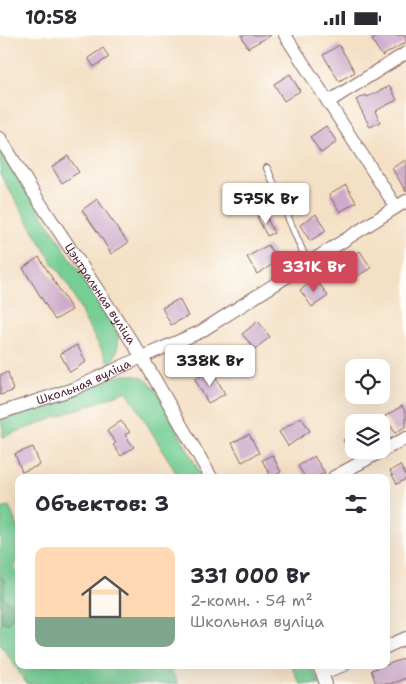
<!DOCTYPE html>
<html lang="ru">
<head>
<meta charset="utf-8">
<style>
	:root { --surface:#fff; --page:#f7f7f7; --text:#2b2b33; --muted:#7c7c81; --line:#e1e1e2; --accent:#d1495b }
	body { margin:0; font-family:"Shantell Sans",sans-serif; background:var(--page); color:var(--text); height:100vh; display:flex; flex-direction:column; font-size:19px; white-space:nowrap }
	* { box-sizing:border-box; margin:0 }
	p { font-size:16px; color:var(--muted) }
	.icon { flex:none; width:28px; height:28px; fill:none; stroke:currentColor; stroke-width:2; stroke-linecap:round; stroke-linejoin:round }
	.map { position:relative; flex:1; overflow:hidden }
	.panel { position:absolute; left:15px; top:439px; width:375px; height:195px; display:flex; flex-direction:column; background:var(--surface); border-radius:10px; box-shadow:0 5px 20px #0002 }
	.panel>* { flex:none }
	.fabs { position:absolute; left:345px; top:324px; display:grid; gap:10px }
	.fabs a { display:grid; place-items:center; width:45px; height:45px; border-radius:10px; background:var(--surface); box-shadow:0 5px 20px #0002; font-size:25px }
	.price { position:absolute; translate:-50% -42px; padding:0 11px; border-radius:5px; background:#fff; color:#222; font-size:16px; line-height:32px; filter:drop-shadow(0 1px 2px #0008) }
	.price::after { content:''; position:absolute; left:50%; top:30px; width:15px; height:11px; margin-left:-8px; background:inherit; clip-path:polygon(0 0,100% 0,50% 100%) }
	.price.selected { background:var(--accent); color:#fff }
	ul { padding:0; list-style:none }
	li { display:flex; align-items:center; gap:15px; height:125px; padding:0 20px }
	li+li { border-top:1px solid var(--line) }
	li span { display:grid; place-items:center; flex:none; width:140px; height:100px; border-radius:10px; color:#555 }
	li>.icon { margin-inline-start:auto }
	span .icon { width:60px; height:60px; fill:#fffc; stroke-width:1 }
	li b { font-size:21px }
	h2 { display:flex; justify-content:space-between; align-items:center; height:60px; padding:0 20px; font-size:21px }
	.status { display:flex; justify-content:space-between; align-items:center; height:35px; padding:0 25px; background:var(--surface); direction:ltr }
	.status svg { height:14px; fill:currentColor }
	.map>svg:first-child { display:block }
	.green { fill:#75ce94; stroke:#607660 }
	.forest { fill:#60b17e; stroke:#556854 }
	.building { fill:#ceabcb }
	.lines { fill:none; stroke-linecap:round; stroke-linejoin:round }
	.lane-casing { stroke:#866361; stroke-width:8 }
	.street-casing { stroke:#866361; stroke-width:14 }
	.lane { stroke:#fff; stroke-width:6 }
	.street { stroke:#fff; stroke-width:12 }
	.labels { text-anchor:middle; dominant-baseline:central; stroke-width:4; stroke-linejoin:round; paint-order:stroke }
	.street-label { font-size:12px; fill:#4a1f2b; stroke:#fdfcf7 }
</style>
</head>
<body>
<div class="status"><b>10:58</b><svg viewBox="0 0 49 12"><path d="M0 12V9h3v3zM5 12V6h3v6zM10 12V3h3v9zM15 12V0h3v12zM26 1h20v11H26zM47 4h2v5h-2z"/></svg></div>
<div class="map">
<svg width="406" height="649" viewBox="0 0 406 649">
	<rect width="100%" height="100%" fill="#fdfcf7"/>
	<filter id="ink" filterUnits="userSpaceOnUse"><feTurbulence type="fractalNoise" baseFrequency=".02" numOctaves="2"/><feDisplacementMap in="SourceGraphic" scale="10" xChannelSelector="R" yChannelSelector="G"/><feConvolveMatrix kernelMatrix="1 2 1 2 8 2 1 2 1" color-interpolation-filters="sRGB"/></filter>
	<filter id="wash" filterUnits="userSpaceOnUse"><feTurbulence type="fractalNoise" baseFrequency=".0096" numOctaves="4" result="noise"/><feDisplacementMap in="SourceGraphic" scale="20" xChannelSelector="R" yChannelSelector="G"/><feGaussianBlur stdDeviation="1.12" result="paint"/><feColorMatrix in="noise" values="0 0 0 0 0 0 0 0 0 0 0 0 0 0 0 0 0 1.4 0 .05"/><feComposite in="paint" operator="in"/></filter>
	<g filter="url(#wash)">
		<rect width="100%" height="100%" fill="#f4e0c5"/>
		<path class="green" d="M0 113 116 294C120 308 118 318 110 330L86 287 68 249 54 230 0 139Z
			M125 340C143 340 149 345 159 360L202 442H178L171 429 127 356 3 402V392L0 385 78 358 115 342Z
			M9 471 19 496V506H17L15 510 18 520 15 534 19 539V630H168L178 649H27L0 608V587L7 588 3 563 5 546 0 540V497L2 484 0 481V475Z
			M291 630H310L320 649H300Z"/>
		<path class="forest" d="M0 540 5 546 3 563 16 572 12 583 7 588 0 587Z"/>
		<g id="blocks">
			<path class="building" d="M241 0H271L248 13Z
				M380 0H406V7L382 21 372 5Z
				M339 10 355 37 339 46 323 20Z
				M103 13 109 22 94 32 88 23Z
				M290 39 300 56 284 66 274 49Z
				M390 51 397 65 375 76 380 87 370 92 356 65 366 60 367 62Z
				M326 91 337 107 321 118 310 102Z
				M68 121 79 137 62 148 52 132Z
				M406 125V157L392 133Z
				M346 150 356 167 340 177 329 160Z
				M97 164 128 208 111 219 101 202 82 175Z
				M265 179 274 198 267 201 257 182Z
				M316 179 326 196 310 206 300 190Z
				M268 210 278 226 257 239 247 222Z
				M360 216 371 233 354 243 344 226Z
				M39 222 72 275 55 285 23 233Z
				M316 244 328 261 312 272 300 255Z
				M179 264 188 281 171 290 162 273Z
				M258 286 270 302 255 314 242 299Z
				M77 310 86 327 70 337 60 319Z
				M212 335 225 359 208 368 195 344Z
				M8 337 13 356 0 360V340Z
				M402 371 406 378V391L395 398 385 381Z
				M301 382 310 396 288 411 279 397Z
				M121 386 130 397 125 400 134 412 121 421 113 410 116 408 107 396Z
				M354 398V422L353 423 343 405Z
				M249 399 259 418 242 427 232 408Z
				M33 412 40 430 22 437 15 419Z
				M272 420 281 437 271 442 262 425Z
				M314 421 325 438 317 442H305L298 431Z
				M400 430 406 441V444L397 449 390 436Z
				M406 623V643L390 649H376L371 635Z"/>
		</g>
	</g>
	<g filter="url(#ink)">
		<use href="#blocks" fill-opacity="0" stroke="#866361" stroke-width="1"/>
		<g class="lines">
			<g class="lane-casing">
				<path id="lane" d="M267 133 308 229"/>
			</g>
			<g class="street-casing">
				<g id="street">
					<path d="M285 0 396 172"/>
					<path d="M328 67 406 18"/>
					<path id="s1" d="M0 103 33 157 142 322 211 442"/>
					<path id="s2" d="M0 378 76 353 142 322 200 297 406 166"/>
					<path d="M334 442 406 403"/>
					<path d="M386 612 406 603"/>
					<path d="M318 630 322 638 326 649"/>
					<path d="M322 638 344 630"/>
				</g>
			</g>
			<use href="#lane" class="lane"/>
			<use href="#street" class="street"/>
		</g>
	</g>
	<g class="labels">
		<g class="street-label">
			<text stroke="none"><textPath href="#s1" startOffset="185">Цэнтральная вуліца</textPath></text>
			<text stroke="none"><textPath href="#s2" startOffset="89">Школьная вуліца</textPath></text>
		</g>
	</g>
</svg>
<div class="fabs">
<a><svg class="icon" aria-label="locate" viewBox="0 0 24 24"><circle cx="12" cy="12" r="6"/><path d="M12 2v4M12 18v4M2 12h4M18 12h4"/></svg></a>
<a><svg class="icon" aria-label="layers" viewBox="0 0 24 24"><path d="M12 4l9 5-9 5-9-5zM3 14l9 5 9-5"/></svg></a>
</div>
<b class="price" style="left:266px;top:190px">575K Br</b>
<b class="price selected" style="left:314px;top:258px">331K Br</b>
<b class="price" style="left:210px;top:352px">338K Br</b>
<section class="panel">
<h2>Объектов: 3<svg class="icon" aria-label="filters" viewBox="0 0 24 24"><path d="M4 7h16M4 17h16"/><circle cx="9" cy="7" r="2"/><circle cx="15" cy="17" r="2"/></svg></h2>
<ul>
<li><span style="background:linear-gradient(#ffd9b3 70%,#7fa58c 0)"><svg class="icon" aria-label="home" viewBox="0 0 24 24"><path d="M3 11l9-7 9 7M6 9v11h12V9"/></svg></span><div><b>331 000 Br</b><p>2-комн. · 54 m²</p><p>Школьная вуліца</p></div></li>
</ul>
</section>
</div>
</body>
</html>
